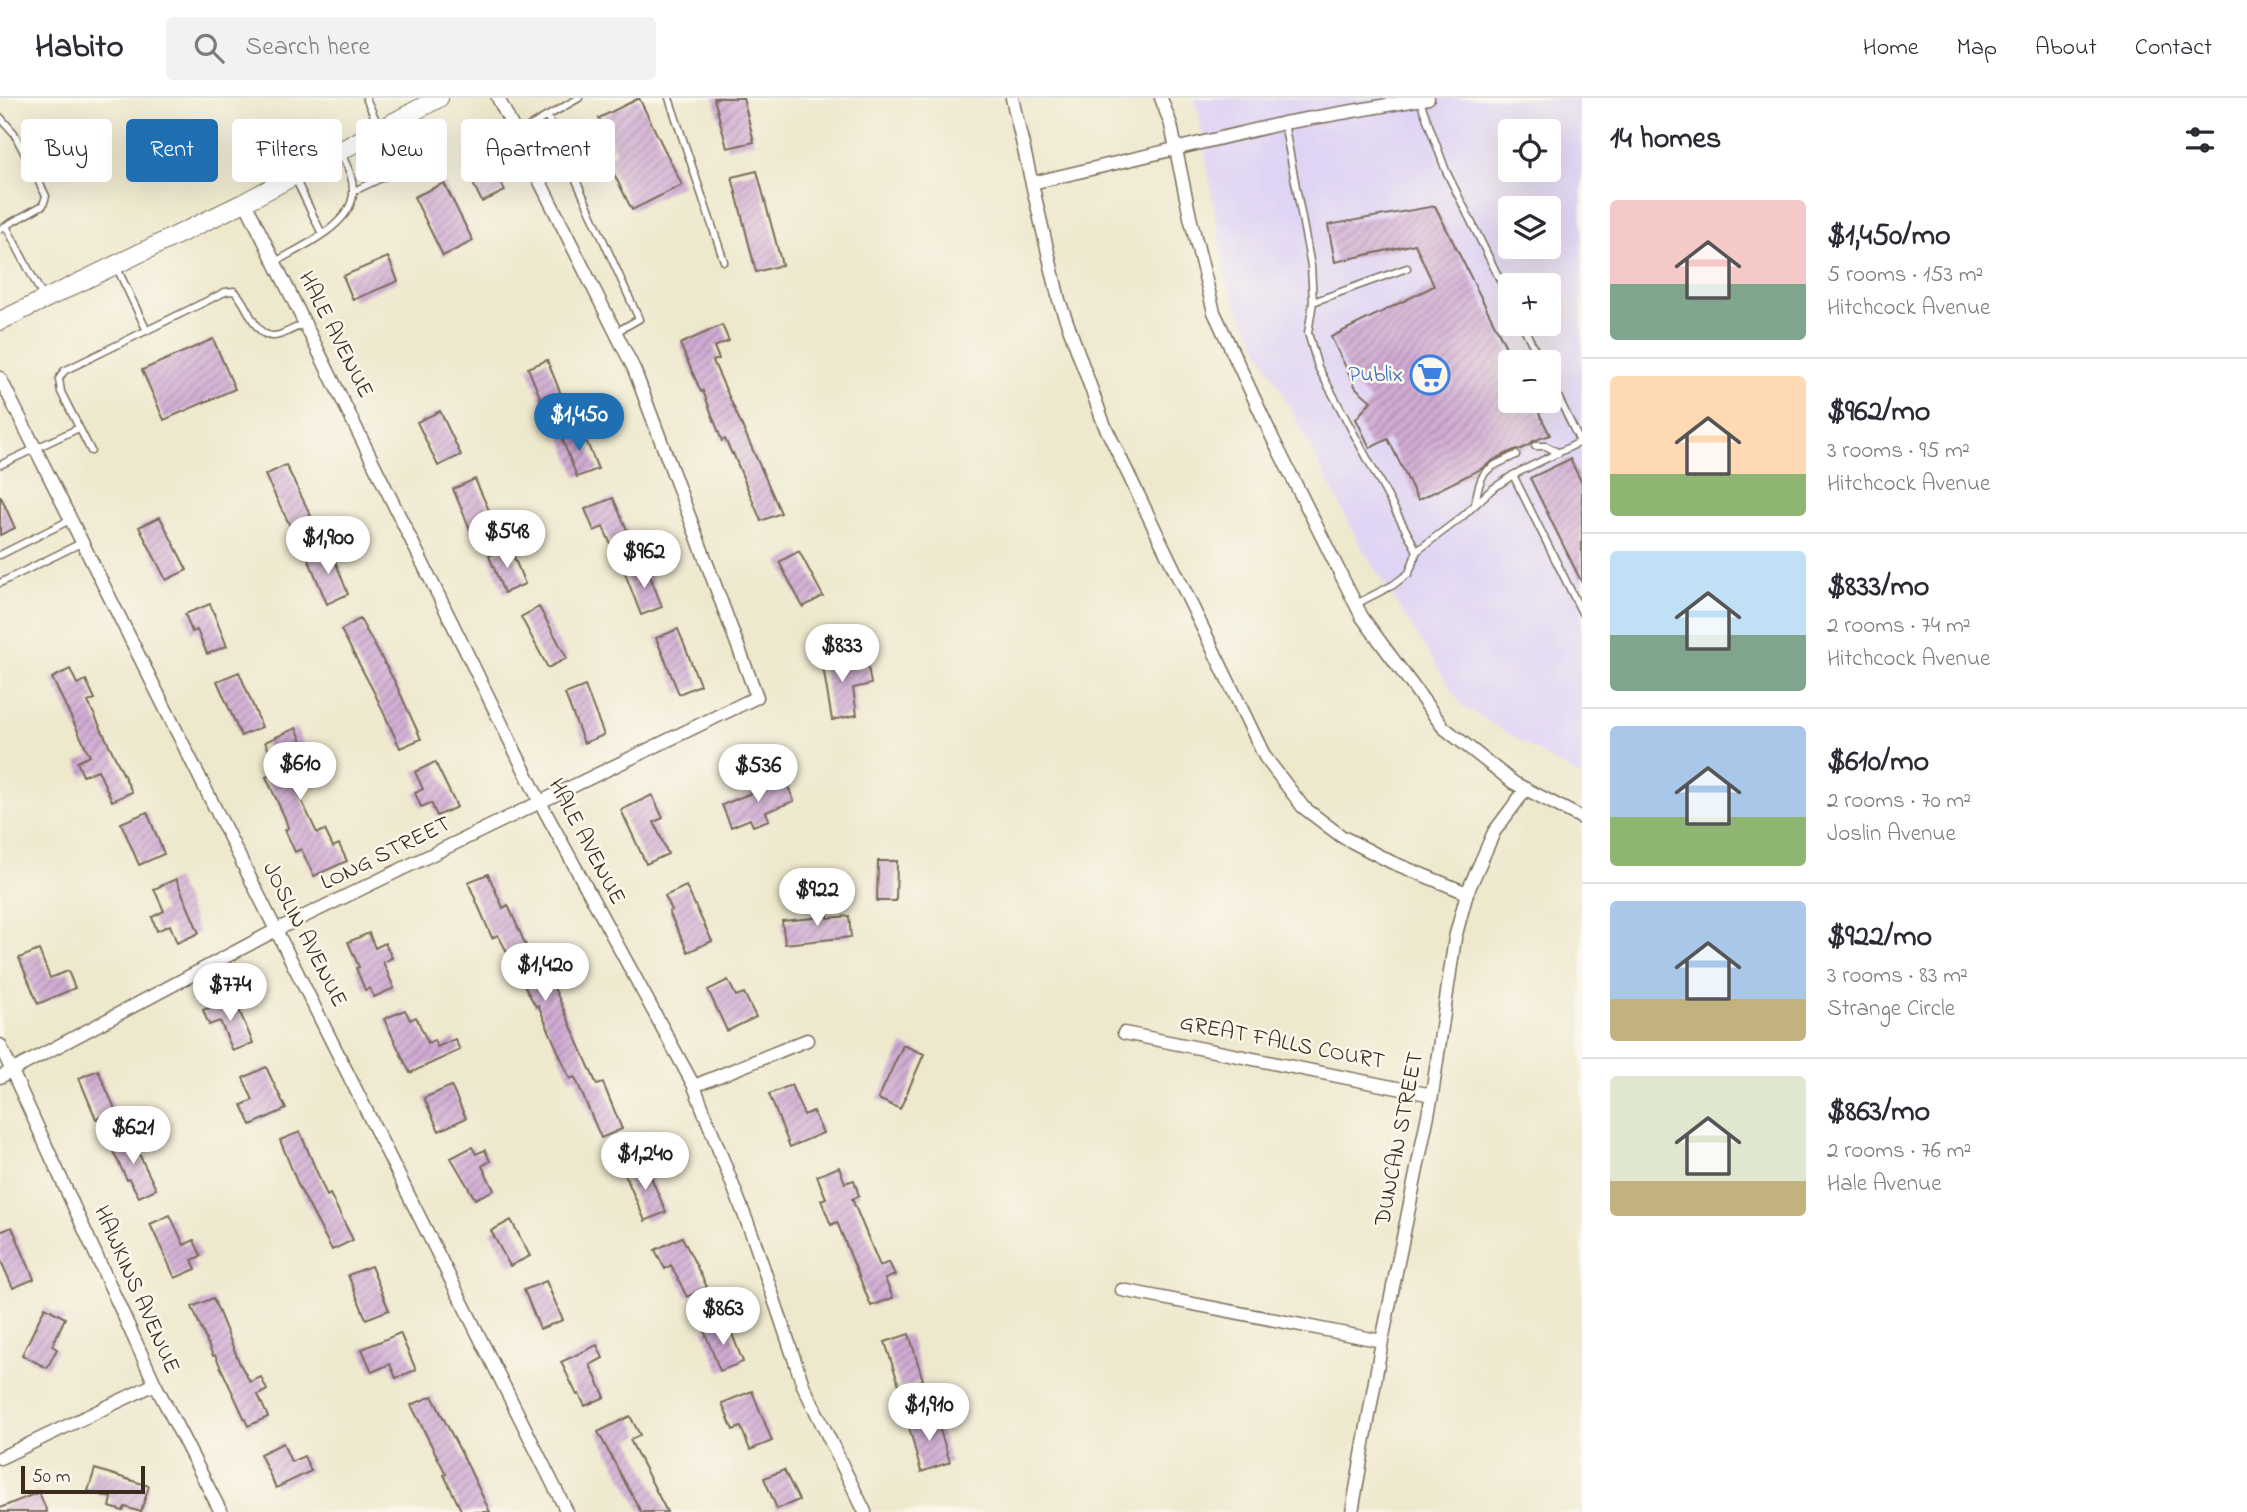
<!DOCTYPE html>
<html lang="en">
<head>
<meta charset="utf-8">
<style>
	:root { --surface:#fff; --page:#f2f2f3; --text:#2b2b33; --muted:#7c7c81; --line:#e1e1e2; --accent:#1f6fb2 }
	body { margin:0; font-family:"Indie Flower",sans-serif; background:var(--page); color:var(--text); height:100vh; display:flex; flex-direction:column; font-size:26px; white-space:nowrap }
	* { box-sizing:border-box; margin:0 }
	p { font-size:23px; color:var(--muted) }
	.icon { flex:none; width:38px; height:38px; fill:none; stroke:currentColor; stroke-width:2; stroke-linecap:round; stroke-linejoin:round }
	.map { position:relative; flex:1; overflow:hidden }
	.drawer { display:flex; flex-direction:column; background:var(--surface); width:665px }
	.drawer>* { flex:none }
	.guide { position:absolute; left:21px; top:21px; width:665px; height:63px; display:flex; gap:14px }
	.tools { position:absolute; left:1498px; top:21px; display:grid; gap:14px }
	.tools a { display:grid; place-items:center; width:63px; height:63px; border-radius:7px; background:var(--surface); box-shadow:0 7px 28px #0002; font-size:35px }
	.scale { position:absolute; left:21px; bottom:18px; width:124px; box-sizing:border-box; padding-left:7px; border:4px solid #3b2a1e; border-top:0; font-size:19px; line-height:24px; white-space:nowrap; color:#3b2a1e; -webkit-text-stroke:5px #fbf7ec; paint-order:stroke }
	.price { position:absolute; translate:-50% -60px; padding:0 16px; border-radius:24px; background:#fff; color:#222; font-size:23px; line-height:46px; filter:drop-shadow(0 2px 4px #0008) }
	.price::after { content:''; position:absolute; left:50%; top:42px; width:21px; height:16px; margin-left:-10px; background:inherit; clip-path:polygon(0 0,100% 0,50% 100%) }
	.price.current { background:var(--accent); color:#fff }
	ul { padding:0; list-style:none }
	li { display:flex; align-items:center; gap:21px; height:175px; padding:0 28px }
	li+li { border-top:2px solid var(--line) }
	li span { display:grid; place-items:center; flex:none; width:196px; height:140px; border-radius:7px; color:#555 }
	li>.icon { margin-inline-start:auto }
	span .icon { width:84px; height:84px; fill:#fffc; stroke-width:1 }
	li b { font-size:30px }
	h2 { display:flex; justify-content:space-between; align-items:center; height:84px; padding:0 28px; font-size:30px }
	.tag { padding:0 24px; border-radius:7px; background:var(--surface); box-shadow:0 7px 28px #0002; font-size:24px; line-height:63px }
	.tag.current { background:var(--accent); color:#fff }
	header { display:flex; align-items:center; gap:42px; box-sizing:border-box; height:98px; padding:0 35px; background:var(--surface); border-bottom:2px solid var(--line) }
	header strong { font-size:33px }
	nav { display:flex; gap:38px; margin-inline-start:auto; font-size:24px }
	.search { width:490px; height:63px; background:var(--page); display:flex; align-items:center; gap:18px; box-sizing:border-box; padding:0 24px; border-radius:7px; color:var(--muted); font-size:26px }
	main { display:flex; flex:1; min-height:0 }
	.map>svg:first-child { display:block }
	.built { fill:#e0d4f4; fill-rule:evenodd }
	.building { fill:url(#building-hatch) }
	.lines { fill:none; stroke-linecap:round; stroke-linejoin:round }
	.service-casing { stroke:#7a6c5b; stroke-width:9 }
	.minor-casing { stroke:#7a6c5b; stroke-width:15 }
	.secondary-casing { stroke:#7a6c5b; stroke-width:20 }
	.service { stroke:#fff; stroke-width:6 }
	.minor { stroke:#fff; stroke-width:12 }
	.secondary { stroke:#fff; stroke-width:18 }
	.labels { text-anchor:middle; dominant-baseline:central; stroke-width:5; stroke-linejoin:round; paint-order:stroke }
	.street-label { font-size:23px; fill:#3b2a1e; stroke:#fbf7ec }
	.shop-label { font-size:23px; fill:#366cbe; stroke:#fbf7ec; text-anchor:end }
</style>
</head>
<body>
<header>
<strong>Habito</strong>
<div class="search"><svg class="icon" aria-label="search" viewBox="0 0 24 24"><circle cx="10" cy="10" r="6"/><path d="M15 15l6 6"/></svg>Search here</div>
<nav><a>Home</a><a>Map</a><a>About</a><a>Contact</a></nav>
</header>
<main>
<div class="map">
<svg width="1582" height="1414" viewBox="0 0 1582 1414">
	<defs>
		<pattern id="building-hatch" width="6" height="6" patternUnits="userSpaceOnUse" patternTransform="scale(1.75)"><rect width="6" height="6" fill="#d0abd3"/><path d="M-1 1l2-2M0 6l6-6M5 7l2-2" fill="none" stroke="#aa8bab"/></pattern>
	</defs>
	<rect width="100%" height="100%" fill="#fbf7ec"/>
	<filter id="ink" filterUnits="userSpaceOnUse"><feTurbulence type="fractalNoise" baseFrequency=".0143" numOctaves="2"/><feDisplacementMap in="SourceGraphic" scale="14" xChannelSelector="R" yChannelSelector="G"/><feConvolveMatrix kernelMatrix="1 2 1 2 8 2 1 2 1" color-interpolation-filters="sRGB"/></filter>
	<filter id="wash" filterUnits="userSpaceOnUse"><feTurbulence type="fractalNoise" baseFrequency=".00686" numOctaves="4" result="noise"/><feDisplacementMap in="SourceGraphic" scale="28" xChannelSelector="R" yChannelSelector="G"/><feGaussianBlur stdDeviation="1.57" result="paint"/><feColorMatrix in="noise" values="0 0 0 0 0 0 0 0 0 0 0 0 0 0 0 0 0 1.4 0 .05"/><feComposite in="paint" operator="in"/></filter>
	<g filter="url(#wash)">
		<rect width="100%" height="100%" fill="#eee8cd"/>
		<path class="built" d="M1193 0H1582V680L1462 608 1363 452 1227 188 1198 12ZM1510 33H1549V72H1510ZM1510 110H1549V149H1510ZM1510 187H1549V226H1510ZM1510 264H1549V303H1510Z"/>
		<g id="blocks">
			<path class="building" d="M639 0 682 87 632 112 606 60 616 55 599 20Z
				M714 0H743L754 44 727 50Z
				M493 66 505 93 482 104 469 77Z
				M757 73 782 167 756 174 732 79Z
				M444 85 473 143 443 158 414 99Z
				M1435 108 1510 257V303H1533L1550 337 1533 343 1529 347 1519 352H1514L1495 361 1481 371 1418 402 1388 341 1370 350 1356 321 1371 303 1356 290 1331 239 1434 188 1415 146 1335 164 1328 127Z
				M388 159 398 183 353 202 343 178Z
				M722 227 729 243 714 249 719 261 713 263 781 415 761 423 733 355 732 356 725 341 722 343 703 293 701 294 680 246Z
				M213 241 235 291 164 322 142 272Z
				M547 262 563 301 544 309 528 270Z
				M440 313 461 357 438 368 417 324Z
				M581 330 598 371 577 379 561 338Z
				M1570 361 1582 385V485L1530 380Z
				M286 367 311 418 290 428 265 377Z
				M475 381 495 426 472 436 453 391Z
				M0 397 15 430 0 437Z
				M613 400 632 443 613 451 603 429 594 433 585 411Z
				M160 419 187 472 166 482 139 429Z
				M510 449 525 486 504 495 489 458Z
				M325 451 331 465 335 463 348 496 327 506 307 458Z
				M799 453 823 498 803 509 779 464Z
				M646 467 662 509 641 517 625 475Z
				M210 506 227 548 207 556 197 532 192 534 185 516Z
				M539 509 567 560 548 570 521 519Z
				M360 521 396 586 421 641 400 650 375 596 341 532Z
				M678 531 700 587 679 596 656 540Z
				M834 549 837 564 850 562 852 571 868 568 871 586 853 590 857 617 832 622 820 551Z
				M70 571 77 586 86 582 95 601 88 604 132 694 112 703 98 672 83 678 77 664 90 658 52 580Z
				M239 574 262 629 241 638 217 583Z
				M585 588 604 637 584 645 565 596Z
				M296 630 319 680 296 691 317 735 325 732 333 749 339 746 347 763 314 778 301 751 295 754 285 732 288 730 285 720 266 679 279 673 265 644Z
				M435 664 457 709 437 718 431 705 421 709 415 695 423 691 415 674Z
				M785 681 794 703 766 714 769 722 753 728 750 721 731 729 722 707Z
				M652 697 663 720 654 724 668 756 646 766 621 712Z
				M147 714 164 756 139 767 121 725Z
				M878 763H897L896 803H877Z
				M488 776 503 810 508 807 526 848 534 859 537 857 556 894 597 987 603 985 622 1031 601 1040 575 979 570 981 538 907 536 909 521 881 515 884 507 871 514 867 498 837 492 840 468 784Z
				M176 781 199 835 177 845 170 827 157 833 152 819 164 813 154 791Z
				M686 788 712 843 688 854 669 814 672 812 665 798Z
				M827 808 828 820 849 818 851 839 785 846 782 823 814 820 813 809Z
				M369 835 375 850 385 845 392 860 383 864 394 890 374 899 370 890 365 892 356 870 359 869 348 844Z
				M39 852 50 880 68 873 75 890 38 906 19 860Z
				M728 882 736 898 744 895 756 919 727 933 708 892Z
				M234 900 253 945 233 953 220 923 209 927 203 912Z
				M405 912 410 922 416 919 428 945 434 942 437 949 455 941 460 952 410 975 384 921Z
				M903 947 924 956 900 1011 878 1001Z
				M266 969 286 1011 251 1027 242 1007 253 1002 243 980Z
				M98 972 116 1013 96 1021 79 980Z
				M791 987 804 1017 813 1013 823 1035 790 1049 769 996Z
				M451 988 466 1020 439 1033 424 1000Z
				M300 1034 327 1098 330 1096 353 1142 332 1152 299 1089 280 1042Z
				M130 1037 156 1091 139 1099 129 1081 127 1082 110 1047Z
				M472 1049 476 1056 485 1052 490 1063 482 1068 494 1092 475 1101 451 1060Z
				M645 1065 666 1114 645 1123 624 1074Z
				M839 1069 845 1085 854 1082 859 1098 852 1101 880 1168 889 1164 895 1177 885 1181 893 1200 871 1208 837 1124 831 1127 821 1102 826 1100 817 1078Z
				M170 1117 184 1147 194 1142 201 1158 192 1162 196 1171 175 1180 150 1126Z
				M511 1122 530 1158 510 1168 491 1133Z
				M12 1129 34 1181 13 1190 0 1161V1134Z
				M682 1139 707 1189 687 1199 671 1167 665 1171 655 1152Z
				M371 1168 389 1212 366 1221 348 1177Z
				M546 1183 563 1222 540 1231 524 1192Z
				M213 1200 240 1266 250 1284 261 1279 267 1292 258 1297 268 1319 248 1328 215 1257 213 1258 192 1209Z
				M45 1209 65 1220 52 1248 57 1251 47 1270 22 1257Z
				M724 1224 727 1232 730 1231 743 1264 720 1273 704 1232Z
				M400 1235 416 1272 396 1280 390 1266 372 1274 362 1251Z
				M909 1236 923 1282 900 1290 885 1244Z
				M597 1247 603 1260 590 1267 605 1299 585 1308 579 1296 577 1297 561 1264Z
				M752 1293 772 1343 750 1352 741 1329 733 1332 722 1305Z
				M432 1298 467 1366 490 1414H462L444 1377 446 1376 411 1307Z
				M935 1316 950 1364 921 1374 908 1325Z
				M630 1318 640 1337 630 1342 667 1414H641L598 1334Z
				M283 1345 291 1364 304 1358 311 1373 276 1390 260 1356Z
				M95 1371 149 1388 141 1414 125 1409 123 1413 110 1409 112 1400 88 1393Z
				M784 1372 799 1402 777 1411 764 1380Z
				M39 1394 47 1414H0V1410Z"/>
		</g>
	</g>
	<g filter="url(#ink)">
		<use href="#blocks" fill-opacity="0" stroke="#7a6c5b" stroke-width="2"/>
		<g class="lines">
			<g class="service-casing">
				<path id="service" d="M366 0 379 29
					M669 0 724 163
					M1419 0 1446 73 1510 202
					M547 18 639 221 616 234
					M0 19 14 35 46 98 43 107 0 131
					M1284 25 1311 168 1313 204 1308 235 1318 269 1417 453
					M516 36 579 0
					M295 80 322 136
					M354 93 409 67 414 56 398 23
					M6 128 43 199
					M275 164C301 149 355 126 353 92 353 78 346 66 341 55
					M116 168 147 233
					M1313 204 1407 170
					M1522 226 1541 264
					M1549 280 1581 346
					M1580 344 1513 377 1582 515
					M1535 348H1546L1559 355
					M91 353 61 294 59 281 64 273 225 194 234 193C249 204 254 245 279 237 288 234 297 229 305 225
					M0 367 79 330
					M1475 406C1481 370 1485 372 1516 357
					M0 457 70 422
					M0 485 83 444
					M1356 506 1393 487 1409 475 1417 453 1462 419 1491 392 1513 377"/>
			</g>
			<g class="minor-casing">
				<path id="minor" d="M1012 0 1059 202 1104 326 1265 659 1303 709 1341 738 1391 764 1467 795
					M1161 0 1171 27 1190 119 1214 214 1273 341 1362 519 1443 629 1514 685 1582 720
					M1032 85 1284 25 1428 0
					M245 104 541 706 694 988 753 1139 803 1287 865 1414
					M0 280 567 1414
					M1124 935 1432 997
					M0 947 155 1286 221 1414
					M0 979 278 831 757 599 634 271 498 0
					M694 988 807 942
					M1122 1192 1382 1243
					M0 1360 155 1286
					M1352 1414 1382 1243 1432 997 1455 840 1467 795 1494 734 1526 691"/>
			</g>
			<g class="secondary-casing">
				<path id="secondary" d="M0 223 245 104 439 0"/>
			</g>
			<use href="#service" class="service"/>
			<use href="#minor" class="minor"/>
			<use href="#secondary" class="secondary"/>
		</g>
	</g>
	<defs>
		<g id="supermarket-ring" transform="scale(2.0125)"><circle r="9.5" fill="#fbf7ec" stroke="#3f7fe0" stroke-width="1.5"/><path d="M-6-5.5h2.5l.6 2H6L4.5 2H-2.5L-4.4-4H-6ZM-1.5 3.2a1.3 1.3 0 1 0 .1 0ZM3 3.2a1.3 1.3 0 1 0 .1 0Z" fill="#3f7fe0"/></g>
	</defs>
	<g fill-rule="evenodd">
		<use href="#supermarket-ring" x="1430" y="277"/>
	</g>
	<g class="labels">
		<g class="street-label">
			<text transform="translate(335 237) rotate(63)">HALE AVENUE</text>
			<text transform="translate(586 744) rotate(62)">HALE AVENUE</text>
			<text transform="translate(386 756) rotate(-26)">LONG STREET</text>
			<text transform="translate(304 837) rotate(63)">JOSLIN AVENUE</text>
			<text transform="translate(1282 945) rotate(11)">GREAT FALLS COURT</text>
			<text transform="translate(1400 1041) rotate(-79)">DUNCAN STREET</text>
			<text transform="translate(136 1192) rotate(66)">HAWKINS AVENUE</text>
		</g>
		<g class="shop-label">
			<text x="1403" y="277">Publix</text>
		</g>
	</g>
</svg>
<div class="tools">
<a><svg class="icon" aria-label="locate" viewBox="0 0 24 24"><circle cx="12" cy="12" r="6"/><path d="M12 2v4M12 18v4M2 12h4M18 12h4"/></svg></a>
<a><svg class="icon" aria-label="layers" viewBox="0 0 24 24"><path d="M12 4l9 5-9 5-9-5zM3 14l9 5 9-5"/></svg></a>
<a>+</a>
<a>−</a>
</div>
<div class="scale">50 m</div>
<b class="price current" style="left:579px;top:355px">$1,450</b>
<b class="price" style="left:507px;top:472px">$548</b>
<b class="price" style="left:328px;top:478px">$1,900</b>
<b class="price" style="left:644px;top:492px">$962</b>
<b class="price" style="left:842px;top:586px">$833</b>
<b class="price" style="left:300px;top:704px">$610</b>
<b class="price" style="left:758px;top:706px">$536</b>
<b class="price" style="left:817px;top:830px">$922</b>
<b class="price" style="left:545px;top:905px">$1,420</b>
<b class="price" style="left:230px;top:925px">$774</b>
<b class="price" style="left:133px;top:1068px">$621</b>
<b class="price" style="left:645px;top:1094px">$1,240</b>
<b class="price" style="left:723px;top:1249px">$863</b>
<b class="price" style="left:929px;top:1345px">$1,910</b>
<div class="guide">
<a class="tag">Buy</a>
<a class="tag current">Rent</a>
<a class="tag">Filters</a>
<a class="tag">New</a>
<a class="tag">Apartment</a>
</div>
</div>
<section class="drawer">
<h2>14 homes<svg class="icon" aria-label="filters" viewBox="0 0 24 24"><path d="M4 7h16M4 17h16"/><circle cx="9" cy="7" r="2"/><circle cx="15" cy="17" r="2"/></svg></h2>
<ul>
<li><span style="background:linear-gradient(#f6c9c9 60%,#7fa58c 0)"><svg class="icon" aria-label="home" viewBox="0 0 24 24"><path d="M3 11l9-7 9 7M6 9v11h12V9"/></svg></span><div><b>$1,450/mo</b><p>5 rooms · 153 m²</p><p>Hitchcock Avenue</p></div></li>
<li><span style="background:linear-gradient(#ffd9b3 70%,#8fb573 0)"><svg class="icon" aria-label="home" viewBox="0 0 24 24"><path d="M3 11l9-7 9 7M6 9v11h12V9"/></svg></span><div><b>$962/mo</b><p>3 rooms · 95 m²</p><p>Hitchcock Avenue</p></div></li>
<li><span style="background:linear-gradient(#bfe0f5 60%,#7fa58c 0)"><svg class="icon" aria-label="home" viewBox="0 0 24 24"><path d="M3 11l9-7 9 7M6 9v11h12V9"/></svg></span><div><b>$833/mo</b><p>2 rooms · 74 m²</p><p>Hitchcock Avenue</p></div></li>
<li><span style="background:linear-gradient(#a9c7e8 65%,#8fb573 0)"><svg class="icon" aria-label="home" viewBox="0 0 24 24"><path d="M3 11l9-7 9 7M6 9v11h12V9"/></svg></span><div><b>$610/mo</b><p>2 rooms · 70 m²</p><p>Joslin Avenue</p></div></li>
<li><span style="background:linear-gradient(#a9c7e8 70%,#c2b280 0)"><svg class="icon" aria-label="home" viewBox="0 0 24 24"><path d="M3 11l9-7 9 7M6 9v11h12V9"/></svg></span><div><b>$922/mo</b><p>3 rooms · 83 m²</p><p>Strange Circle</p></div></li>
<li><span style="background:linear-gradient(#dfe7d0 75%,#c2b280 0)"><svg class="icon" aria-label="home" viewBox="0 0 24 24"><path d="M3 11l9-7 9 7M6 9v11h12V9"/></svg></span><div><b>$863/mo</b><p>2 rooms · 76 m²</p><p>Hale Avenue</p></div></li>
</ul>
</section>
</main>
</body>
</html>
